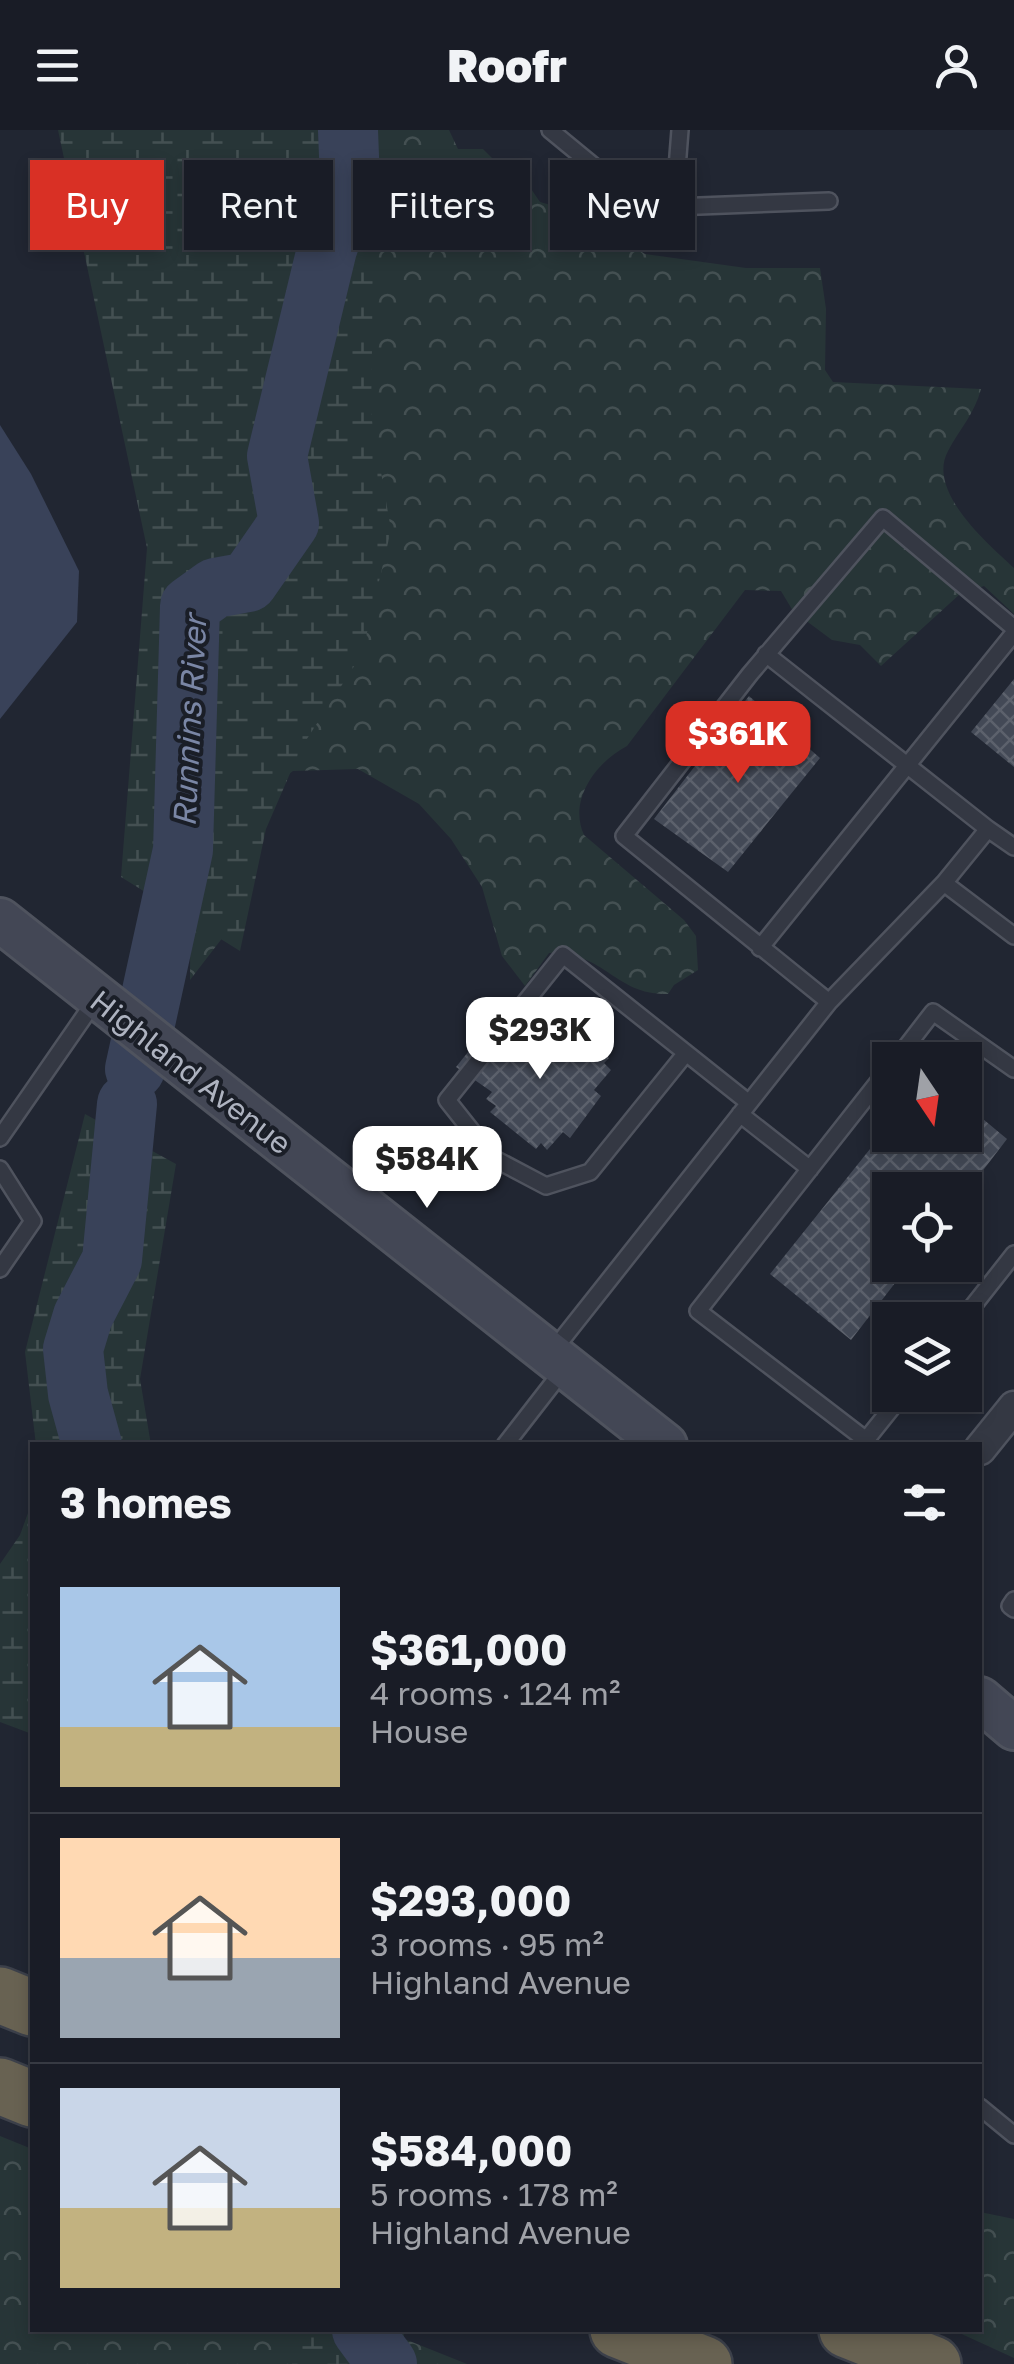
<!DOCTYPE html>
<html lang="en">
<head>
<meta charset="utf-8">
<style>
	:root { --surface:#191c26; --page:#262932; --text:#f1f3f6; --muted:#9fa1a7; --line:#373a43; --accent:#d93025 }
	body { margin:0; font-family:"Golos Text",sans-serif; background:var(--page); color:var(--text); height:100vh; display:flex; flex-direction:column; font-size:38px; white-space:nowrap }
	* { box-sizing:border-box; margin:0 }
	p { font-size:32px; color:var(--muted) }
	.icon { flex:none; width:55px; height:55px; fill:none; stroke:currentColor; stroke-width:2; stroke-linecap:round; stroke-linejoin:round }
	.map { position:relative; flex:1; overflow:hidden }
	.panel { position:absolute; left:30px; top:1312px; width:952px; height:890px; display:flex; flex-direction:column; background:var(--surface); border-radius:0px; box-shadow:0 5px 15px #0003,0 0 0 2px var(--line) }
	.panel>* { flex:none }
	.banner { position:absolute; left:30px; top:30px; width:955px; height:90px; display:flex; gap:20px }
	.needle { width:65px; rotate:167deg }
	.controls { position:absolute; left:872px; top:912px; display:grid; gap:20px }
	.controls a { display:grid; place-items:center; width:110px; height:110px; border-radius:0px; background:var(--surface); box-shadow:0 5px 15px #0003,0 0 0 2px var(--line); font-size:50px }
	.price { position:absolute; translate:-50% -85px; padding:0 22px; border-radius:20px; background:#fff; color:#222; font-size:32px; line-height:65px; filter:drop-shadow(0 2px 5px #0008) }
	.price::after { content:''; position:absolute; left:50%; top:60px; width:30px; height:22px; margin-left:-15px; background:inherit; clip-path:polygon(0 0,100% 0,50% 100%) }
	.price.active { background:var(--accent); color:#fff }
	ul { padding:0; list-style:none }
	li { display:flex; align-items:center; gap:30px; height:250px; padding:0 30px }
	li+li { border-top:2px solid var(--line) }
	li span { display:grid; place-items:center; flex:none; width:280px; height:200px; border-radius:0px; color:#555 }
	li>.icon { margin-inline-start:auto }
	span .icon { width:120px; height:120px; fill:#fffc; stroke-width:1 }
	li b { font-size:42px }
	h2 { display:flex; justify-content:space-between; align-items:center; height:120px; padding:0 30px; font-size:42px }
	.tag { padding:0 35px; border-radius:0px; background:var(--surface); box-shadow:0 5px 15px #0003,0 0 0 2px var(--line); font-size:35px; line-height:90px }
	.tag.active { background:var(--accent); color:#fff }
	header { display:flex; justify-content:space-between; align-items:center; height:130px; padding:0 30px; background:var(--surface); font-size:45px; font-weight:800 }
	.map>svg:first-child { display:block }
	.forest { fill:url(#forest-crowns) }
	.wetland { fill:url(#wetland-marsh) }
	.water { fill:#394259 }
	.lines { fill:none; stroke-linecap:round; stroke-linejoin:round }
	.river { stroke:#394259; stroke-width:60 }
	.building { fill:url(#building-cross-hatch) }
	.service-casing { stroke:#4f535e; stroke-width:20 }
	.minor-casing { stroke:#4f535e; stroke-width:35 }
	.secondary-casing { stroke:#4f535e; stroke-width:48 }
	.motorway-casing { stroke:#3c404a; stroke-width:60 }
	.service { stroke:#343843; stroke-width:15 }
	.minor { stroke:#343843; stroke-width:30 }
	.secondary { stroke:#434755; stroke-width:42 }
	.motorway { stroke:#686252; stroke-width:55 }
	.labels { text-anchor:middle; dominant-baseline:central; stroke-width:8; stroke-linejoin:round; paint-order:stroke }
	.street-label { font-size:30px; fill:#aeb3c0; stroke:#1a1e27 }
	.water-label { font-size:32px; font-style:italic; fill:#7a86a5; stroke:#1a1e27 }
</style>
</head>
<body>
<header><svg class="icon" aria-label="menu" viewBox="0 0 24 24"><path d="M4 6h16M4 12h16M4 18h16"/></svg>Roofr<svg class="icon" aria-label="person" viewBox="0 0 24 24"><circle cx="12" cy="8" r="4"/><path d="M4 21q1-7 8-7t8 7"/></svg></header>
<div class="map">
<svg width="1014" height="2234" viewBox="0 0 1014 2234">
	<defs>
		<pattern id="forest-crowns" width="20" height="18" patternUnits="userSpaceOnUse" patternTransform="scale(2.5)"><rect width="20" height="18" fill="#273537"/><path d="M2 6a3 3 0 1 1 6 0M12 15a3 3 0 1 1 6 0" fill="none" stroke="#445052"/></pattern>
		<pattern id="wetland-marsh" width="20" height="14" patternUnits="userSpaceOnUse" patternTransform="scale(2.5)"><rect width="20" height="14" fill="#273537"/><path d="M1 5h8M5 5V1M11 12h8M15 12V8" fill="none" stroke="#445052"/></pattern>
		<pattern id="building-cross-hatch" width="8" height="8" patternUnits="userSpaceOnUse" patternTransform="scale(2.5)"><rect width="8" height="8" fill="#434956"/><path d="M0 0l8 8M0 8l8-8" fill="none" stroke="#5c616c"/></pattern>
	</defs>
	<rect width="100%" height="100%" fill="#212632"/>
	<path class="forest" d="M248 0H449L458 19H483L494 30 516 37 540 72 582 84 645 124 746 138H820L826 179 825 240 833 252 981 259C975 283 959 300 948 321 926 361 988 414 1014 438V484L984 456 960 464 881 536 860 515 832 510 793 481 781 461 745 460 627 616C596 632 568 670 584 705L684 790 696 806 698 840 674 855 668 864C614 865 605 821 549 823L525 856 502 826 482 757 451 709 419 674 358 639 293 641 237 681 230 798 190 850 191 694Z
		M0 2006 32 2019V2200H382L467 2234H0Z
		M980 2082 1014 2089V2228L953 2200H980Z"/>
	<path class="wetland" d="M58 0H384L387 52 373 150 371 284 391 400 362 524 301 618 266 699 240 821 121 747 147 418Z
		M85 984 176 1034 140 1249 151 1315H36L25 1222Z
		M32 1372V1604L0 1592V1434L20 1405Z
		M291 2200H404V2234H292Z"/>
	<path class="water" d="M0 295 31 344 79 441 77 492 0 589Z"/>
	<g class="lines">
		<path class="river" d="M135 939 183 720 190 476 215 458 248 452 289 393 277 326 327 119 350 52 348 0
			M92 1315 78 1264 73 1219 83 1186 112 1130 127 974
			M362 2200 387 2234"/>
	</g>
	<path class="building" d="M1014 549V637L971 602Z
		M749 566 820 628 728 742 654 689Z
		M551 890 558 897 565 890 609 928 604 933 611 940 594 960 601 966 570 1008 563 1002 547 1020 541 1013 536 1019 490 982 496 976 486 969 492 962 456 937 484 902 518 930Z
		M965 974 1007 1009 968 1060H890V1135H909L851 1210 770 1144 890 994V1005H965Z"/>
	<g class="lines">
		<g class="service-casing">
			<path id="service" d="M550 0 646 79 674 77 680 0
				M674 77 829 71
				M1014 498 883 388 750 544 624 706 829 872 944 753 988 699 1014 717
				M766 524 988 699
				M944 753 1014 806
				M760 818 1014 503
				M686 923 590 1042 546 1056 493 1028 447 970 563 825 749 973
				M896 930 933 882 1014 939
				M890 937 698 1181 866 1310 902 1265
				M740 984 810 1039
				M0 1008 97 868
				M0 1039 33 1091 0 1139
				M962 1190 1014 1124
				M552 1222 829 872
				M505 1315 564 1239
				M1014 1470 1010 1476 1014 1479
				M980 1977 1014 2005"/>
		</g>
		<g class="minor-casing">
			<path id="minor" d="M980 1319 1014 1277"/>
		</g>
		<g class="secondary-casing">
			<path id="secondary" d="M0 790 665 1315
				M980 1569 1014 1598"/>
		</g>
		<g class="motorway-casing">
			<path id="motorway" d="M0 1865 32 1878
				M0 1956 32 1969
				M618 2200 704 2234
				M847 2200 933 2234"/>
		</g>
		<use href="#service" class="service"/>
		<use href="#minor" class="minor"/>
		<use href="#secondary" class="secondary"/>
		<use href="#motorway" class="motorway"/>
	</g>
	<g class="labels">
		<g class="street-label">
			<text transform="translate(191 942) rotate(38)">Highland Avenue</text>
		</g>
		<g class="water-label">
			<text transform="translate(189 591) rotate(-87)">Runnins River</text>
		</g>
	</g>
</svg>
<div class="controls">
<a><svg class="needle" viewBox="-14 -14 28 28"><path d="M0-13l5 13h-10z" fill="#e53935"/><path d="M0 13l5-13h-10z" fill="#9fa1a7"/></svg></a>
<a><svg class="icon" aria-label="locate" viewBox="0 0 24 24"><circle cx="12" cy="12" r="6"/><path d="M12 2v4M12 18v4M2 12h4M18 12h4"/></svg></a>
<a><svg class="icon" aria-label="layers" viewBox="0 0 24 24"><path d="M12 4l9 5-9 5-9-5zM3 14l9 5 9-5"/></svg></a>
</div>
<b class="price active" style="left:738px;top:656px">$361K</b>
<b class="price" style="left:540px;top:952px">$293K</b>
<b class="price" style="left:427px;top:1081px">$584K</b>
<div class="banner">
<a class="tag active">Buy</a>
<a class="tag">Rent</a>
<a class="tag">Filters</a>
<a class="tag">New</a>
</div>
<section class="panel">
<h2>3 homes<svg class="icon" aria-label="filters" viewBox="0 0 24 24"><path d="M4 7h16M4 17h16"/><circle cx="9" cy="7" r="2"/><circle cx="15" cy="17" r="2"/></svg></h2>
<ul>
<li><span style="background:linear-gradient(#a9c7e8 70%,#c2b280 0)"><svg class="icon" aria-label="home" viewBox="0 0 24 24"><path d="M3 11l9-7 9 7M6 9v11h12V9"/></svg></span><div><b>$361,000</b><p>4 rooms · 124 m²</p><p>House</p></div></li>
<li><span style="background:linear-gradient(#ffd9b3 60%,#9aa5b1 0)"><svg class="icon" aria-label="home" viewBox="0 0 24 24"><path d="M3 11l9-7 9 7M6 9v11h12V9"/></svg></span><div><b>$293,000</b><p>3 rooms · 95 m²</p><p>Highland Avenue</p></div></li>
<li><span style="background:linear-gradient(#c9d6e8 60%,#c2b280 0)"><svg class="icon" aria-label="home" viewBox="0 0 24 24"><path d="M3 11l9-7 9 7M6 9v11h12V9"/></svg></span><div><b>$584,000</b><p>5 rooms · 178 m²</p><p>Highland Avenue</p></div></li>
</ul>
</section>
</div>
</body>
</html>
